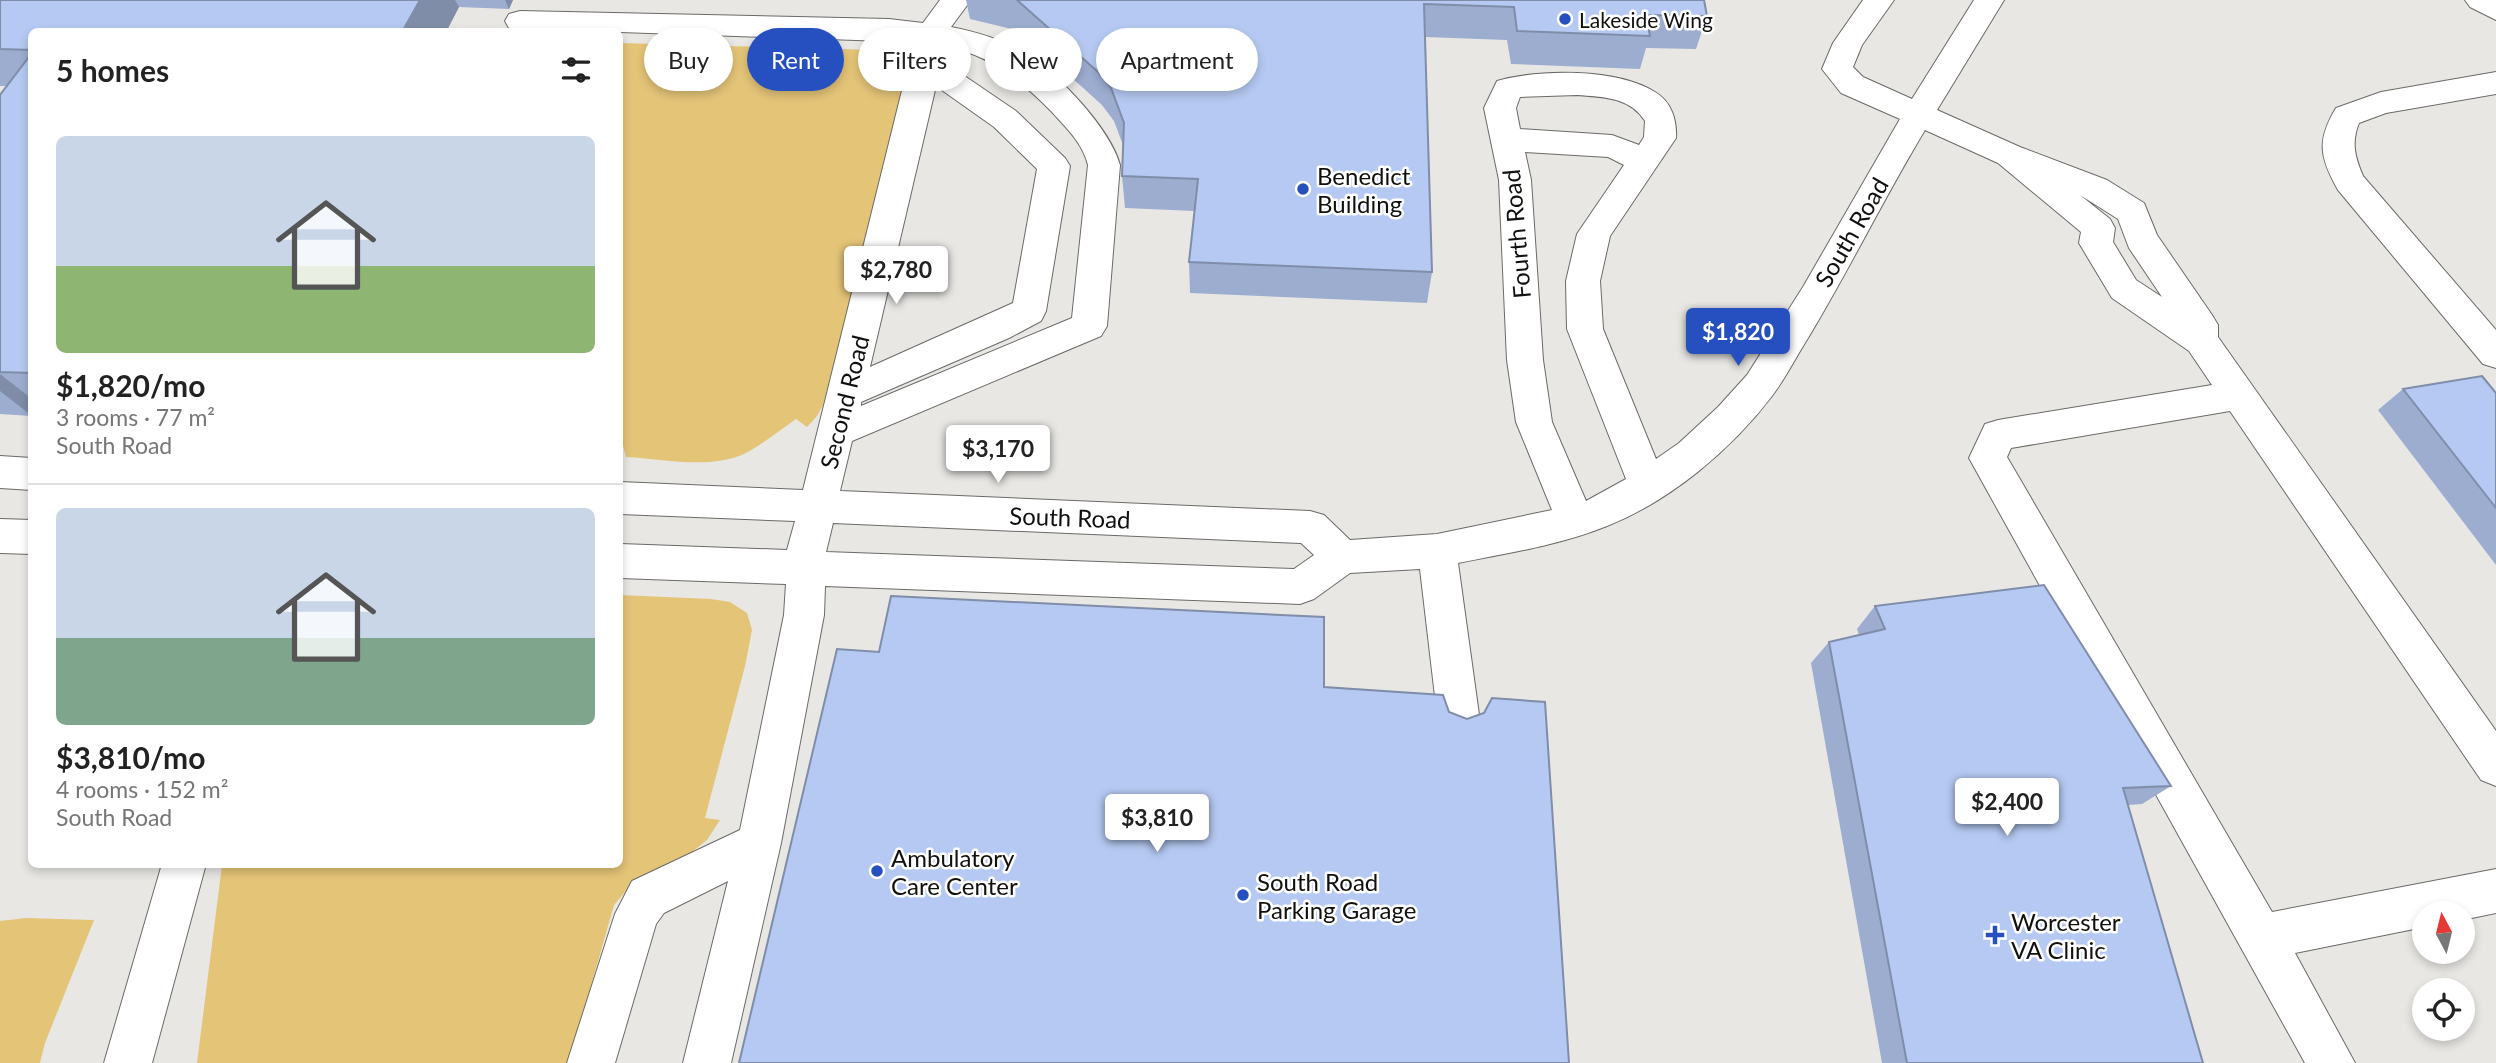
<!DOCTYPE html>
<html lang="en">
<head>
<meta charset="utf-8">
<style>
	:root { --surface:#fff; --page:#f2f2f2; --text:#222; --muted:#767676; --line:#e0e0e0; --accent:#2650bf }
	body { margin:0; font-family:Lato,sans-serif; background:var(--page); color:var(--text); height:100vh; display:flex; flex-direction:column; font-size:26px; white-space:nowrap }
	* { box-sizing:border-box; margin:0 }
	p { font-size:23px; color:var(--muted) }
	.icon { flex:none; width:38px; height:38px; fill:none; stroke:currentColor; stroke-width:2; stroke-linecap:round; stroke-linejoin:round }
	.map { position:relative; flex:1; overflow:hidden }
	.sheet { position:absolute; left:28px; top:28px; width:595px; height:840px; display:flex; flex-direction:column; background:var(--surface); border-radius:10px; box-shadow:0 4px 10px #0003 }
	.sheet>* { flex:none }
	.hud { position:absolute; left:644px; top:28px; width:665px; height:63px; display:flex; gap:14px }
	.needle { width:46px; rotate:353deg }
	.fabs { position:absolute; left:2412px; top:901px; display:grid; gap:14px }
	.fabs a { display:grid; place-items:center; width:63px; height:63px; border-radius:50%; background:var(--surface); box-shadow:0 4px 10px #0003; font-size:35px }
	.price { position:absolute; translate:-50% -60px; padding:0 16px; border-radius:7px; background:#fff; color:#222; font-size:23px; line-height:46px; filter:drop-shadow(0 2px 4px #0008) }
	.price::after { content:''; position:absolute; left:50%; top:42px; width:21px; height:16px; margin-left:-10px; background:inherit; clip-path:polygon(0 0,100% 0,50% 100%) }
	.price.current { background:var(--accent); color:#fff }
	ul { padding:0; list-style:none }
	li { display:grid; align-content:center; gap:14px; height:371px; padding:0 28px }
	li+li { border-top:2px solid var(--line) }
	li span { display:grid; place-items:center; height:217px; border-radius:10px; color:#555 }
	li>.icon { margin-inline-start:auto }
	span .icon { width:126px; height:126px; fill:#fffc; stroke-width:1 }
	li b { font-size:30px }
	h2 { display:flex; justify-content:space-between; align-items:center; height:84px; padding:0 28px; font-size:30px }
	.chip { padding:0 24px; border-radius:32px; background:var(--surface); box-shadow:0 4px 10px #0003; font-size:24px; line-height:63px }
	.chip.current { background:var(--accent); color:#fff }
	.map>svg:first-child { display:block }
	.green { fill:#e4c477 }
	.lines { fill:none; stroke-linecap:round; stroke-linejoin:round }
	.minor-casing { stroke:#6b6a67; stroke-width:2 }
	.major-casing { stroke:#6b6a67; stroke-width:2 }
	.minor { fill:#fff; fill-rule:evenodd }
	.major { fill:#fff; fill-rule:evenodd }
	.wall { fill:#9cadd0 }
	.shaded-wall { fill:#7f8da9 }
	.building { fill:#b5c9f2; stroke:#7f8da9; stroke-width:2 }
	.poi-dot { fill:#2650bf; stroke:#fff; stroke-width:2.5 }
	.labels { text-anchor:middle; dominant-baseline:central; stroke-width:5; stroke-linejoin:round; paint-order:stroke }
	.far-poi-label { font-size:21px; fill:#10100f; stroke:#fff; text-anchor:start }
	.poi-label { font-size:24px; fill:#10100f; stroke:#fff; text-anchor:start }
	.street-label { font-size:24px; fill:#10100f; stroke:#fff }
</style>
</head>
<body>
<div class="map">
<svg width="2496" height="1063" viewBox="0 0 2496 1063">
	<rect width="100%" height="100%" fill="#e8e7e4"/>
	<path class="green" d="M620 43 877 50C895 54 907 60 910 80L823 405 817 416 807 427 796 419C780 430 763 444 746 453 711 470 663 459 626 457L620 434Z
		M620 595 711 599 730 602 747 613 752 630 745 666 705 818 720 820 707 840 688 855 636 879 614 905 569 1063H197L222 865 620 864Z
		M26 918 94 920 45 1043 40 1063H0V921Z"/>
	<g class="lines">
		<g class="minor-casing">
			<path id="minor" d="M940 0H971L951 27C976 32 1001 39 1023 52 1056 71 1110 128 1120 165L1107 326 1101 336 852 441 840 491 1310 511 1324 515 1350 540 1437 534 1552 510 1516 422 1507 360 1499 180 1484 108 1497 81C1539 69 1617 68 1655 92 1672 102 1677 121 1676 138L1610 236 1600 281 1603 329 1656 459 1679 443 1718 407 1747 375 1803 287 1900 119 1841 93 1822 69 1833 43 1863 0H1894L1862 45 1853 67 1863 77 1912 99 1974 0H2004L1937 110 2020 147 2107 180 2144 203 2157 235 2212 315 2218 325V337L2496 731V786L2481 780 2230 411 2011 448 2007 457 2272 912 2496 869V913L2462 920V914H2424V927L2295 953 2355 1063H2305L1969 458 1985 424 1998 420 2212 385 2189 351 2112 298 2079 243 2081 232 1998 163 1925 130C1884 198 1849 270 1808 338 1796 357 1785 379 1772 396 1731 450 1670 501 1607 526 1560 545 1508 553 1458 563L1480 722 1474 736 1459 741 1444 736 1438 722 1420 569 1350 573 1314 599 1300 604 825 586 824 615 781 843 731 1063H683L728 881 664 913 656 924 615 1063H567L615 914 632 881 740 830 784 615 786 584 620 578V544L787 550 795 521 620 514V482L803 490 914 42 620 32 520 31 509 28 505 21 509 14 520 11 889 19 923 23ZM944 46C991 55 1019 79 1052 112 1067 129 1082 142 1088 165L1072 318 861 406V402L1009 338 1041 321 1046 311 1070 166 1065 158 1016 111 941 60ZM936 86 994 127 1037 169 1013 303 870 367ZM1577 95C1603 97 1630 97 1645 121L1644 137 1639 145 1612 135 1520 129 1516 108 1520 97ZM1525 152 1608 157 1624 165 1577 234 1566 281 1567 329 1626 479 1586 501 1552 422 1543 360 1531 180ZM2080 195 2118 219 2129 248 2162 297 2136 280 2113 242 2115 228 2110 219ZM833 523 1301 543 1314 555 1294 569 826 552Z
				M2496 72V94L2386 113 2359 123C2351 143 2355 157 2363 176L2496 330V368L2483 364 2338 190C2320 158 2316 141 2336 108L2381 92Z
				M0 456 32 458V490L0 488Z
				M0 519 32 520V554L0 553Z
				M162 864H206L152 1063H104Z"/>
		</g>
		<g class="major-casing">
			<path id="major" d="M2465 0H2496V20L2470 7Z"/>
		</g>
		<use href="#minor" class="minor"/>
		<use href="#major" class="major"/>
	</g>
	<path class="wall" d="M0 0H513L509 9 459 7 446 32H32V416L0 414V95L7 86H0Z
		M966 0H1704L1707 16 1696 49 1646 48 1640 69 1511 64 1507 40 1425 37 1432 272 1427 303 1190 293 1189 262 1195 211 1125 208 1122 176 1123 145 1114 121 1102 105 1020 31 970 19Z
		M2403 389 2496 393V565L2378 410Z
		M1875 606 2171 786 2142 804 2128 805 2203 1063H1882L1811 663 1829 642 1859 635 1857 629Z"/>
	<path class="shaded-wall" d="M420 0H455L459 7 446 32H402Z
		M505 0H513L509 9Z
		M0 374 32 399V416L0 391Z"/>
	<path class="building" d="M0 0H420L402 32H32V50L0 49Z
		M1017 0H1704L1707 16 1646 15 1650 36 1517 31 1514 7 1424 4 1432 272 1189 262 1198 179 1122 176 1124 123 1111 88 1098 72Z
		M32 53V373L0 372V95Z
		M2482 376 2496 393V508L2403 389Z
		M2044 585 2171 786 2123 788 2203 1063H1907L1829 642 1885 629 1875 606Z
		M891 596 1324 617V687L1443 695 1449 712 1467 719 1484 713 1492 698 1545 702 1569 1063H739L837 649 879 652Z"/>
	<g class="poi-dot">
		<circle cx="1565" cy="19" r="7"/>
		<circle cx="1303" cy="189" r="7"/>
		<circle cx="877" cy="871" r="7"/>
		<circle cx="1243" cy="895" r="7"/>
		<path d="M1991.5 924.5h7v7h7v7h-7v7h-7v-7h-7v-7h7z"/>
	</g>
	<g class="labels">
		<g class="far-poi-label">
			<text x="1579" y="19">Lakeside Wing</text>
		</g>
		<g class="poi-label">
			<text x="1317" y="175">Benedict<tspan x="1317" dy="28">Building</tspan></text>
			<text x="891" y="857">Ambulatory<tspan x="891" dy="28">Care Center</tspan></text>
			<text x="1257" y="881">South Road<tspan x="1257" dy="28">Parking Garage</tspan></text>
			<text x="2011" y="921">Worcester<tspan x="2011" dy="28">VA Clinic</tspan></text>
		</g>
		<g class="street-label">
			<text transform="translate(1851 232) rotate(-60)">South Road</text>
			<text transform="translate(1516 234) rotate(-95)">Fourth Road</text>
			<text transform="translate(844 402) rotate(-76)">Second Road</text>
			<text transform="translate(1070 517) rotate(2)">South Road</text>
		</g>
	</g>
</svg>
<div class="fabs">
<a><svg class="needle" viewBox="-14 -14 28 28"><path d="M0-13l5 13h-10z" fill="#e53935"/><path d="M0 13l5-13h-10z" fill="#767676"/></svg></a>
<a><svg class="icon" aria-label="locate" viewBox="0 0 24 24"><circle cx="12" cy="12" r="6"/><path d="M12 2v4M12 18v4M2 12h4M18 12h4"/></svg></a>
</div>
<b class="price" style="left:896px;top:306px">$2,780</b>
<b class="price current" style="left:1738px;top:368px">$1,820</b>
<b class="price" style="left:998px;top:485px">$3,170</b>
<b class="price" style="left:2007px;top:838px">$2,400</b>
<b class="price" style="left:1157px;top:854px">$3,810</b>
<div class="hud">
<a class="chip">Buy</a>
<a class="chip current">Rent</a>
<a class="chip">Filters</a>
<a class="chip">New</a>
<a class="chip">Apartment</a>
</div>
<section class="sheet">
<h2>5 homes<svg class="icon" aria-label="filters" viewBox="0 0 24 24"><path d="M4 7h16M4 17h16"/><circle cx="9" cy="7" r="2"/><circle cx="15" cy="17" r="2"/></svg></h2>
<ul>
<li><span style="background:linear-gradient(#c9d6e8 60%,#8fb573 0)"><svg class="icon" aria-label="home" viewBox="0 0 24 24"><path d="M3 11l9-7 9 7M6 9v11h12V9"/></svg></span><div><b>$1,820/mo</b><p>3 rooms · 77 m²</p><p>South Road</p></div></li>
<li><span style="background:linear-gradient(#c9d6e8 60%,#7fa58c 0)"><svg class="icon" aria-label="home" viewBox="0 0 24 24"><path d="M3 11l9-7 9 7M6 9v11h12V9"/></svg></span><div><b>$3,810/mo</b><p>4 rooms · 152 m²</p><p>South Road</p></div></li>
</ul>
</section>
</div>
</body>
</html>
